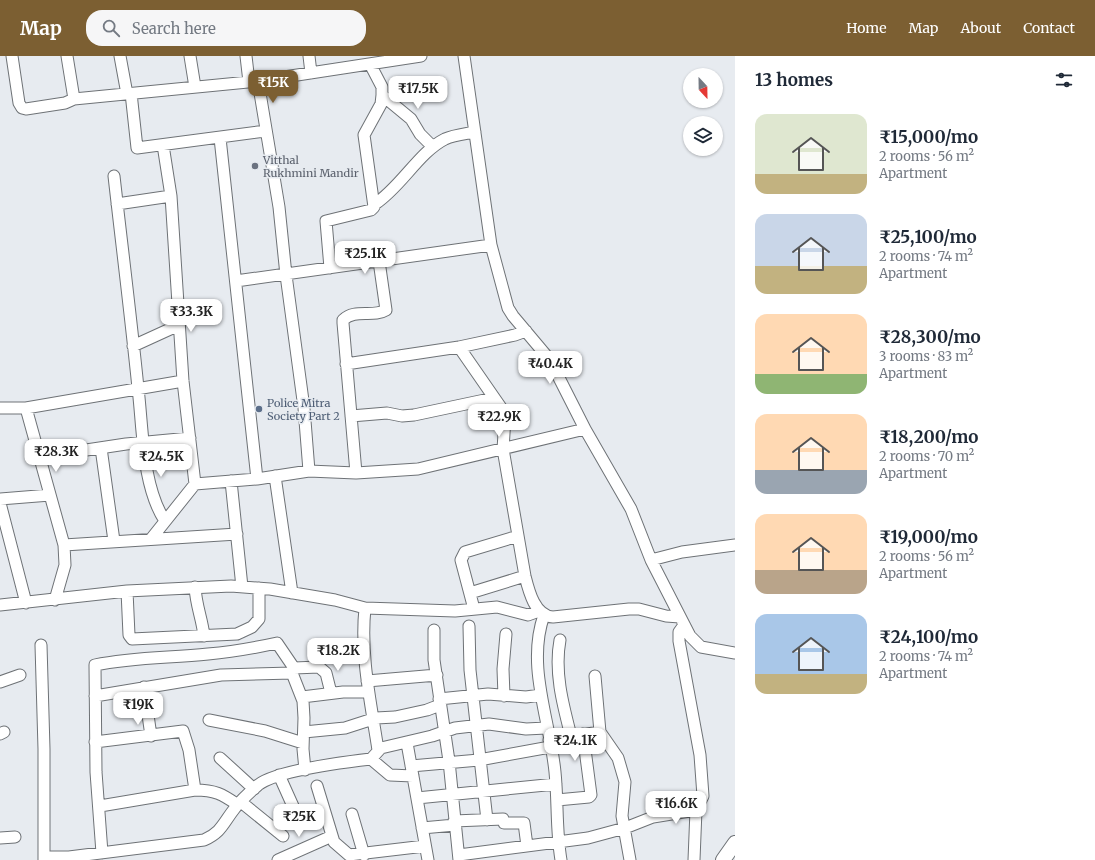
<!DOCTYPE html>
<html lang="en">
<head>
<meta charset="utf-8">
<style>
	:root { --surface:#fff; --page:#f6f6f7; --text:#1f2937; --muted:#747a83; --accent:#7c5f32 }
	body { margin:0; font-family:Merriweather,serif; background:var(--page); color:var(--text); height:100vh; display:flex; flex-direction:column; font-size:15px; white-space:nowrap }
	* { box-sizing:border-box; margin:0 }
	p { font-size:13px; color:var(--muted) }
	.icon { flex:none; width:22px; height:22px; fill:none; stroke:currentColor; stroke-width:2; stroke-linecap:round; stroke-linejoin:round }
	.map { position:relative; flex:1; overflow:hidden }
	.side { display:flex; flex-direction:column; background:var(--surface); width:360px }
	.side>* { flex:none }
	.needle { width:26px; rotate:158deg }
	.tools { position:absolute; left:683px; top:12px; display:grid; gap:8px }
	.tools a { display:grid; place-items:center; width:40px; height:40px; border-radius:50%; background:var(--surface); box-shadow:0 1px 3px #0004; font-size:20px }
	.price { position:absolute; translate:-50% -34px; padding:0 9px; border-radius:8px; background:#fff; color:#222; font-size:13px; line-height:26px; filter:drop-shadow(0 1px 2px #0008) }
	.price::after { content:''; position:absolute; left:50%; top:24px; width:12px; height:9px; margin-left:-6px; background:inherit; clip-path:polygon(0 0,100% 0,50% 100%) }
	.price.on { background:var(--accent); color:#fff }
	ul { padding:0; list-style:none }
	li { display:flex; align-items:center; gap:12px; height:100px; padding:0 20px }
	li span { display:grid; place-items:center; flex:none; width:112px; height:80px; border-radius:12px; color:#555 }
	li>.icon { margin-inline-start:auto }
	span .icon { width:48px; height:48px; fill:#fffc; stroke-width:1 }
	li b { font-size:17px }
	h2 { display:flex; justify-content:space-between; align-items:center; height:48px; padding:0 20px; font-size:17px }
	header { display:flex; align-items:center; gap:24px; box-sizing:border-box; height:56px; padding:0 20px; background:var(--accent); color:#fff }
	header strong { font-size:19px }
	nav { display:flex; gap:22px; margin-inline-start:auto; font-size:14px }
	.search { width:280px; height:36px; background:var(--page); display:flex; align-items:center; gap:10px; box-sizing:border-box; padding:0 14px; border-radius:16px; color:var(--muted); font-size:15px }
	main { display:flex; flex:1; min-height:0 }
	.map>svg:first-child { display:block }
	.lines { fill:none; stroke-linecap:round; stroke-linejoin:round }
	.minor-casing { stroke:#6e7276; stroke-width:13 }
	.major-casing { stroke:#6e7276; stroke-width:16 }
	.minor { stroke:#fff; stroke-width:11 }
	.major { stroke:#fff; stroke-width:14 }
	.worship-dot { fill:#6b7280; stroke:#e7ebf0; stroke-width:1.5 }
	.service-dot { fill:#5c6f8a; stroke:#e7ebf0; stroke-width:1.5 }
	.labels { text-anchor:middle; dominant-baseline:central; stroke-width:3; stroke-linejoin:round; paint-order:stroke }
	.worship-label { font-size:11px; fill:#5b616d; stroke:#e7ebf0; text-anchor:start }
	.service-label { font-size:11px; fill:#4e5e75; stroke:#e7ebf0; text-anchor:start }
</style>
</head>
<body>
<header>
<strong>Map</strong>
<div class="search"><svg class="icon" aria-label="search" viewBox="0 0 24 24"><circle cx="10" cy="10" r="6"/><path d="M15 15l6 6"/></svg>Search here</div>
<nav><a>Home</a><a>Map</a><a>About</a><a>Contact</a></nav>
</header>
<main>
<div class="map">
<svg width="735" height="804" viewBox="0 0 735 804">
	<rect width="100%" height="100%" fill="#e7ebf0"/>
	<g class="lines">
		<g class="minor-casing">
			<path id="minor" d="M12 0 19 47 22 52 26 53 65 47 74 43
				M67 0 74 43 258 25 421 0
				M120 0 127 38
				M190 0 195 31
				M246 0 249 26
				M309 0 311 17
				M464 0 491 189 508 252 513 260 550 304 585 373 631 453 651 504 690 580 701 591 735 597
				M258 25 279 151 286 219 304 352 309 415
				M131 37 137 92 265 75
				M382 39 411 63 420 78 433 91
				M220 82 257 423
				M163 89 171 140 183 325 195 428 257 423 309 415 356 417 418 413 585 373
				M114 120C122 191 131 262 138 332 143 373 142 430 165 465
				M117 148 171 140
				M375 148C401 131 419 96 445 83 454 79 465 78 475 76
				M330 212 326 165 371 154 374 151 364 79 381 48 382 39V31L370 8
				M236 225 491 189
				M133 290 179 269
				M459 291 504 356 505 362 503 393 525 520C529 536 535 560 553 561L629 553H639L666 560 680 561
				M346 308 459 291 515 279 526 275
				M0 352H26L183 325
				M26 352 64 489 65 509 55 544
				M351 360 387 357 402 360 414 359 494 342
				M101 392 114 485
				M40 401 126 388 190 382
				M356 417 343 267V264C355 252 373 262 386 254L379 205
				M275 420 292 537
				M231 425 242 531
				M0 443 50 439
				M0 447 26 547
				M151 483 195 428
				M64 489 237 478
				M651 504 682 496 735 489
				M195 531C196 550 202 562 204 580
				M127 535 129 579 132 583 237 578 252 571 259 563V532
				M470 537 525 520
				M0 549 127 535 231 530 270 533 335 544 365 552 455 555 497 551 528 559 539 555
				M365 552C360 600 371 647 378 694
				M474 553 461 504 465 496 518 480
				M544 559C526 610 550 664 555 716 558 745 556 775 561 804
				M469 570 470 614 487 764
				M434 574V604L449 705 459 804
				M560 584C554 616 563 649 571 680
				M41 589 44 693V804
				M294 612 319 611 326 617 331 637
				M595 620 600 676 618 702 625 726 622 760 630 804
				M367 625 437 619
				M0 626 20 619
				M144 631 151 680
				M95 640 221 619 292 617
				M504 640 503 613 506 578
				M302 641 343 636H368
				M439 643 488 638 526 641 541 639
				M209 664 265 675 303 687
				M304 676 345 672 376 662 395 661 427 654 440 649
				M0 678 4 676
				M549 684 600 676
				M95 686 183 675 189 694 195 734
				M407 687 428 804
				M220 702 254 733
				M371 703 381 692 432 680 455 672 489 668 526 673 546 672
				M411 710 479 704 550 691
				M279 719 301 768
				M317 730 334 786 349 799 425 790
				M417 742 556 728
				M557 744 589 741 591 739 583 678
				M241 746 283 780
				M100 750 195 734C215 734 222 738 238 749
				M352 758 364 799
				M454 765 503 763 504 767H524L527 790
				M422 772 455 769
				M0 782 15 781
				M102 797 96 716 95 609C133 601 170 602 208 598 231 596 254 592 277 587L294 612 292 617 303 645 304 662 303 693 305 714
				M459 799 588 782 625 772 653 761 696 754 703 740 700 699 679 585V576L684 569
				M44 801H69L204 784C222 776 223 767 235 752 241 744 250 736 258 729 277 714 345 706 371 703L390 719 413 720
				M278 804 332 780
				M694 804 696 754"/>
		</g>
		<g class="major-casing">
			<path id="major" d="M723 804 735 787"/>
		</g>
		<use href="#minor" class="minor"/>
		<use href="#major" class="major"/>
	</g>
	<circle class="worship-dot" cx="255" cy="110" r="4"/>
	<circle class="service-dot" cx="259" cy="353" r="4"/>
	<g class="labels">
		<g class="worship-label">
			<text x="263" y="104">Vitthal<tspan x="263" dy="13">Rukhmini Mandir</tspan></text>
		</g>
		<g class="service-label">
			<text x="267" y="347">Police Mitra<tspan x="267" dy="13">Society Part 2</tspan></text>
		</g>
	</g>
</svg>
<div class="tools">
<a><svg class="needle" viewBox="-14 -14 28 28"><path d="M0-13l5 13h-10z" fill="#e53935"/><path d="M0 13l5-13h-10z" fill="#747a83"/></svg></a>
<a><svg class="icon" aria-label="layers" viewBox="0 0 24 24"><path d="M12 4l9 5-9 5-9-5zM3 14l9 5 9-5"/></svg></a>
</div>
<b class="price on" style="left:273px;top:48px">₹15K</b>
<b class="price" style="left:418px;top:54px">₹17.5K</b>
<b class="price" style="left:365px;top:219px">₹25.1K</b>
<b class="price" style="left:191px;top:277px">₹33.3K</b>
<b class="price" style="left:550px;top:329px">₹40.4K</b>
<b class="price" style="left:499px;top:382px">₹22.9K</b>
<b class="price" style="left:56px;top:417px">₹28.3K</b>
<b class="price" style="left:161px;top:422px">₹24.5K</b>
<b class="price" style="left:338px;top:616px">₹18.2K</b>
<b class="price" style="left:138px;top:670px">₹19K</b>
<b class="price" style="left:575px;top:706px">₹24.1K</b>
<b class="price" style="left:676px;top:769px">₹16.6K</b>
<b class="price" style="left:299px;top:782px">₹25K</b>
</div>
<section class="side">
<h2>13 homes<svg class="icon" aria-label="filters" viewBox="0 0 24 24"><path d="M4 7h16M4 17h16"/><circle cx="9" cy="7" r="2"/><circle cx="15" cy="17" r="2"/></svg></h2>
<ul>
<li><span style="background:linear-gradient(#dfe7d0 75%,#c2b280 0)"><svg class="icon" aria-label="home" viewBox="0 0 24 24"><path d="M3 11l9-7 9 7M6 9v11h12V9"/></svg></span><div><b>₹15,000/mo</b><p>2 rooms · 56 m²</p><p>Apartment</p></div></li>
<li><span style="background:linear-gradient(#c9d6e8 65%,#c2b280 0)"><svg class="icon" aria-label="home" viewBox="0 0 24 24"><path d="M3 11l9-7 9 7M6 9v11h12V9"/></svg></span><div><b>₹25,100/mo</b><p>2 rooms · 74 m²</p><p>Apartment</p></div></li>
<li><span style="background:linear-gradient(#ffd9b3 75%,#8fb573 0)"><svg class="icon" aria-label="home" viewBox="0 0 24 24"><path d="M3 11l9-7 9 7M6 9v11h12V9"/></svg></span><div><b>₹28,300/mo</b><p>3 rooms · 83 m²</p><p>Apartment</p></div></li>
<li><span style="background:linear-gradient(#ffd9b3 70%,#9aa5b1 0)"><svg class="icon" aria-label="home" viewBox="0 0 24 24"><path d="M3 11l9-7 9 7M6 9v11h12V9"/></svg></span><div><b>₹18,200/mo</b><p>2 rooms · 70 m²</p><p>Apartment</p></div></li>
<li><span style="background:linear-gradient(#ffd9b3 70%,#b9a48a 0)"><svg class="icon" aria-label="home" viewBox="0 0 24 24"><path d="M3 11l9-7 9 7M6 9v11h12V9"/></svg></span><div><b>₹19,000/mo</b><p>2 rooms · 56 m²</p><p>Apartment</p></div></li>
<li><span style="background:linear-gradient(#a9c7e8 75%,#c2b280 0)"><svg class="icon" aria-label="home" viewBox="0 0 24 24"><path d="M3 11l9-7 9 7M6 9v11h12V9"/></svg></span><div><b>₹24,100/mo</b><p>2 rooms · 74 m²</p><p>Apartment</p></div></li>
</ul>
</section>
</main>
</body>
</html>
